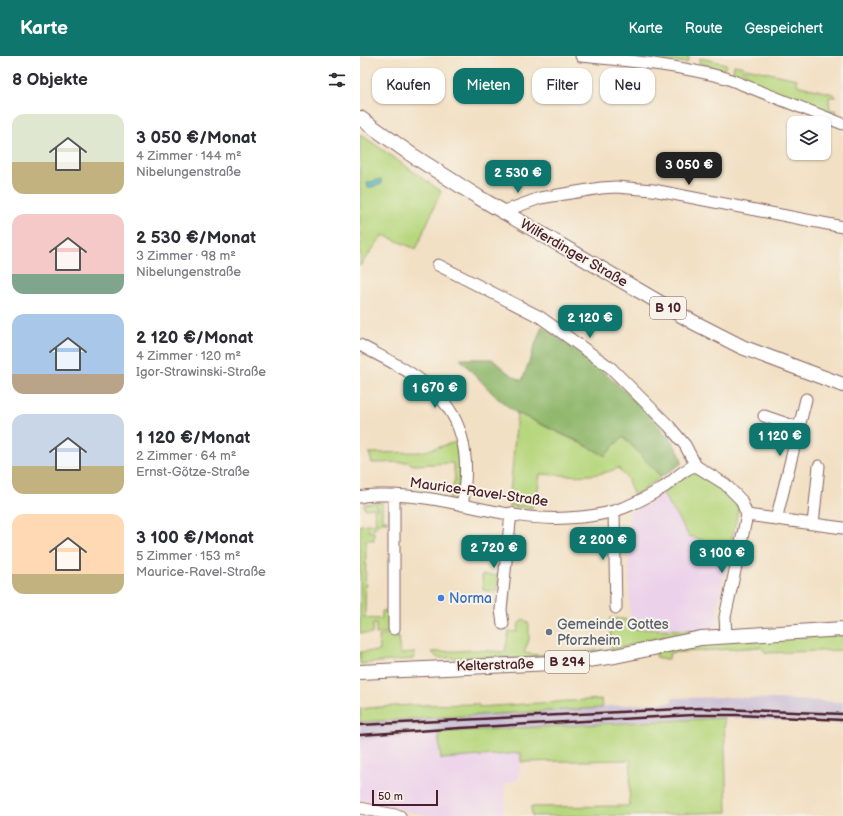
<!DOCTYPE html>
<html lang="de">
<head>
<meta charset="utf-8">
<style>
	:root { --surface:#fff; --page:#f7f7f7; --text:#2b2b33; --muted:#7c7c81; --accent:#0f766e }
	body { margin:0; font-family:"Balsamiq Sans",sans-serif; background:var(--page); color:var(--text); height:100vh; display:flex; flex-direction:column; font-size:15px; white-space:nowrap }
	* { box-sizing:border-box; margin:0 }
	p { font-size:13px; color:var(--muted) }
	.icon { flex:none; width:22px; height:22px; fill:none; stroke:currentColor; stroke-width:2; stroke-linecap:round; stroke-linejoin:round }
	.map { position:relative; flex:1; overflow:hidden }
	.panel { display:flex; flex-direction:column; background:var(--surface); width:360px }
	.panel>* { flex:none }
	.hud { position:absolute; left:12px; top:12px; width:380px; height:36px; display:flex; gap:8px }
	.buttons { position:absolute; left:427px; top:60px; display:grid; gap:8px }
	.buttons a { display:grid; place-items:center; width:44px; height:44px; border-radius:8px; background:var(--surface); box-shadow:0 1px 3px #0004; font-size:20px }
	.scale { position:absolute; left:12px; bottom:10px; width:66px; box-sizing:border-box; padding-left:4px; border:2px solid #4a1f2b; border-top:0; font-size:11px; line-height:14px; white-space:nowrap; color:#4a1f2b; -webkit-text-stroke:3px #f7f3e8; paint-order:stroke }
	.price { position:absolute; translate:-50% -34px; padding:0 9px; border-radius:8px; background:var(--accent); color:#fff; font-size:13px; line-height:26px; filter:drop-shadow(0 1px 2px #0008) }
	.price::after { content:''; position:absolute; left:50%; top:24px; width:12px; height:9px; margin-left:-6px; background:inherit; clip-path:polygon(0 0,100% 0,50% 100%) }
	.price.on { background:#222; color:#fff }
	ul { padding:0; list-style:none }
	li { display:flex; align-items:center; gap:12px; height:100px; padding:0 12px }
	li span { display:grid; place-items:center; flex:none; width:112px; height:80px; border-radius:12px; color:#555 }
	li>.icon { margin-inline-start:auto }
	span .icon { width:48px; height:48px; fill:#fffc; stroke-width:1 }
	li b { font-size:17px }
	h2 { display:flex; justify-content:space-between; align-items:center; height:48px; padding:0 12px; font-size:17px }
	.pill { padding:0 14px; border-radius:12px; background:var(--surface); box-shadow:0 1px 3px #0004; font-size:14px; line-height:36px }
	.pill.on { background:var(--accent); color:#fff }
	header { display:flex; align-items:center; gap:24px; box-sizing:border-box; height:56px; padding:0 20px; background:var(--accent); color:#fff }
	header strong { font-size:19px }
	nav { display:flex; gap:22px; margin-inline-start:auto; font-size:14px }
	main { display:flex; flex:1; min-height:0 }
	.map>svg:first-child { display:block }
	.built { fill:#ecd1ea }
	.industrial { fill:#cbbfd5 }
	.green { fill:#b7d77e; stroke:#807b54 }
	.forest { fill:#91b86d; stroke:#6e6c4c }
	.water { fill:#4ab7c5; stroke:#4a6b78 }
	.lines { fill:none; stroke-linecap:round; stroke-linejoin:round }
	.minor-casing { stroke:#856361; stroke-width:13 }
	.major-casing { stroke:#856361; stroke-width:16 }
	.minor { stroke:#fff; stroke-width:11 }
	.major { stroke:#fff; stroke-width:14 }
	.rail { stroke:#4a1f2b; stroke-width:2.5 }
	.shop-dot { fill:#3f7fe0; stroke:#f7f3e8; stroke-width:1.5 }
	.worship-dot { fill:#6b7280; stroke:#f7f3e8; stroke-width:1.5 }
	.labels { text-anchor:middle; dominant-baseline:central; stroke-width:4; stroke-linejoin:round; paint-order:stroke }
	.shield { fill:#f7f3e8; stroke:#7e5f64; stroke-width:1 }
	.shield-label { font-size:13px; font-weight:bold; fill:#4a1f2b }
	.street-label { font-size:14px; fill:#4a1f2b; stroke:#f7f3e8 }
	.shop-label { font-size:14px; fill:#366cbe; stroke:#f7f3e8; text-anchor:start }
	.worship-label { font-size:14px; fill:#5b616d; stroke:#f7f3e8; text-anchor:start }
</style>
</head>
<body>
<header>
<strong>Karte</strong>
<nav><a>Karte</a><a>Route</a><a>Gespeichert</a></nav>
</header>
<main>
<section class="panel">
<h2>8 Objekte<svg class="icon" aria-label="filters" viewBox="0 0 24 24"><path d="M4 7h16M4 17h16"/><circle cx="9" cy="7" r="2"/><circle cx="15" cy="17" r="2"/></svg></h2>
<ul>
<li><span style="background:linear-gradient(#dfe7d0 60%,#c2b280 0)"><svg class="icon" aria-label="home" viewBox="0 0 24 24"><path d="M3 11l9-7 9 7M6 9v11h12V9"/></svg></span><div><b>3 050 €/Monat</b><p>4 Zimmer · 144 m²</p><p>Nibelungenstraße</p></div></li>
<li><span style="background:linear-gradient(#f6c9c9 75%,#7fa58c 0)"><svg class="icon" aria-label="home" viewBox="0 0 24 24"><path d="M3 11l9-7 9 7M6 9v11h12V9"/></svg></span><div><b>2 530 €/Monat</b><p>3 Zimmer · 98 m²</p><p>Nibelungenstraße</p></div></li>
<li><span style="background:linear-gradient(#a9c7e8 75%,#b9a48a 0)"><svg class="icon" aria-label="home" viewBox="0 0 24 24"><path d="M3 11l9-7 9 7M6 9v11h12V9"/></svg></span><div><b>2 120 €/Monat</b><p>4 Zimmer · 120 m²</p><p>Igor-Strawinski-Straße</p></div></li>
<li><span style="background:linear-gradient(#c9d6e8 65%,#c2b280 0)"><svg class="icon" aria-label="home" viewBox="0 0 24 24"><path d="M3 11l9-7 9 7M6 9v11h12V9"/></svg></span><div><b>1 120 €/Monat</b><p>2 Zimmer · 64 m²</p><p>Ernst-Götze-Straße</p></div></li>
<li><span style="background:linear-gradient(#ffd9b3 75%,#c2b280 0)"><svg class="icon" aria-label="home" viewBox="0 0 24 24"><path d="M3 11l9-7 9 7M6 9v11h12V9"/></svg></span><div><b>3 100 €/Monat</b><p>5 Zimmer · 153 m²</p><p>Maurice-Ravel-Straße</p></div></li>
</ul>
</section>
<div class="map">
<svg width="483" height="760" viewBox="0 0 483 760">
	<rect width="100%" height="100%" fill="#f7f3e8"/>
	<filter id="ink" filterUnits="userSpaceOnUse"><feTurbulence type="fractalNoise" baseFrequency=".025" numOctaves="2"/><feDisplacementMap in="SourceGraphic" scale="8" xChannelSelector="R" yChannelSelector="G"/><feConvolveMatrix kernelMatrix="1 2 1 2 8 2 1 2 1" color-interpolation-filters="sRGB"/></filter>
	<filter id="wash" filterUnits="userSpaceOnUse"><feTurbulence type="fractalNoise" baseFrequency=".012" numOctaves="4" result="noise"/><feDisplacementMap in="SourceGraphic" scale="16" xChannelSelector="R" yChannelSelector="G"/><feGaussianBlur stdDeviation="0.9" result="paint"/><feColorMatrix in="noise" values="0 0 0 0 0 0 0 0 0 0 0 0 0 0 0 0 0 1.4 0 .05"/><feComposite in="paint" operator="in"/></filter>
	<g filter="url(#wash)">
		<rect width="100%" height="100%" fill="#f2e0c4"/>
		<path class="built" d="M303 438 329 480 370 493 357 551V569L354 572 270 573 268 463 270 456 291 447Z
			M78 676 81 703 161 697 159 723 145 729 144 760H71L0 745V684Z"/>
		<path class="industrial" d="M367 641 483 646V667L364 662 324 663 111 674 0 684V666L312 646V642Z"/>
		<path class="green" d="M297 0H327L329 1 327 7 298 3Z
			M340 2 366 8 367 9 363 14 339 7Z
			M374 9 384 11 381 20 373 17Z
			M386 12 437 23V28L440 30 474 38 476 41H469L470 54H476L475 60 383 23Z
			M0 78 81 135 56 193 23 179 0 210Z
			M157 357 245 399 263 380 301 421 274 440 267 422 258 412C234 423 206 419 180 418L177 441H174L172 452 149 450Z
			M96 386 100 411V438L95 443 89 444 95 422 93 407 53 409 48 406 12 407 9 397 61 396Z
			M333 416 344 420 376 446 379 450 370 493 329 480 303 438 323 420Z
			M17 446H22V464H27V466H20L15 472 8 473V475L14 476V484H6L5 562 22 563V555H28V576L16 578V568H13L12 578 0 577V469L16 467 14 452 5 453 4 448 15 447 17 454Z
			M122 519H139L137 536 123 534Z
			M250 562 270 564V573L346 574 302 581 251 594Z
			M164 563 169 568V584L164 597 178 599 243 594V598L158 603 140 601 82 602 76 601 72 596 117 594 145 596 149 575 157 576 159 567Z
			M33 577 38 580 40 598 55 597 53 603 0 608V596L20 595 19 580Z
			M483 579V594L406 597 401 591 310 597 309 603H298L295 597 351 585Z
			M241 643 242 652 0 666V653C39 648 79 649 118 648L119 651Z
			M364 662 367 756 266 760H172L171 751 269 750 271 704 161 706V697L81 703 78 676Z"/>
		<path class="forest" d="M182 270C205 287 229 303 250 322 267 337 322 387 322 407L301 421 263 380 245 400 224 388 155 356 136 341 100 303H132L147 316 162 325Z"/>
		<path class="water" d="M21 123 22 128 8 132 7 127Z"/>
	</g>
	<g filter="url(#ink)">
		<g class="lines">
			<g class="minor-casing">
				<path id="minor" d="M221 0C272 5 316 9 366 22L483 68
					M142 156 180 142 241 132 256 131 293 134 483 171
					M78 209 180 261 251 312 309 370 325 389 336 410
					M0 289C21 301 44 311 63 326 105 357 111 401 102 449
					M404 360 439 372
					M34 439V573
					M0 441C9 438 18 439 27 439 88 439 146 466 207 462 248 460 268 453 304 431 315 424 322 413 336 410L365 428 381 444 387 459 365 561 366 579
					M254 457 256 552
					M387 459 483 472
					M416 464 446 343
					M453 468 459 410
					M143 568 141 554 151 457
					M0 752 40 760"/>
			</g>
			<g class="major-casing">
				<path id="major" d="M0 62 52 99 118 141 333 266 382 291 483 329
					M0 616 214 606 255 600 341 582 483 573"/>
			</g>
			<use href="#minor" class="minor"/>
			<use href="#major" class="major"/>
			<path class="rail" d="M0 669 340 652 483 658
				M0 679 100 672 333 659H377L483 664"/>
		</g>
	</g>
	<circle class="shop-dot" cx="81" cy="542" r="4"/>
	<circle class="worship-dot" cx="189" cy="576" r="4"/>
	<g class="labels">
		<g class="shield">
			<rect x="290" y="241" width="36" height="22" rx="3"/>
			<rect x="185" y="595" width="44" height="22" rx="3"/>
		</g>
		<g class="shield-label">
			<text x="308" y="252">B 10</text>
			<text x="207" y="606">B 294</text>
		</g>
		<g class="street-label">
			<text transform="translate(214 197) rotate(30)">Wilferdinger Straße</text>
			<text transform="translate(119 436) rotate(8)">Maurice-Ravel-Straße</text>
			<text transform="translate(135 609) rotate(-2)">Kelterstraße</text>
		</g>
		<g class="shop-label">
			<text x="89" y="542">Norma</text>
		</g>
		<g class="worship-label">
			<text x="197" y="568">Gemeinde Gottes<tspan x="197" dy="16">Pforzheim</tspan></text>
		</g>
	</g>
</svg>
<div class="buttons">
<a><svg class="icon" aria-label="layers" viewBox="0 0 24 24"><path d="M12 4l9 5-9 5-9-5zM3 14l9 5 9-5"/></svg></a>
</div>
<div class="scale">50 m</div>
<b class="price on" style="left:329px;top:130px">3 050 €</b>
<b class="price" style="left:158px;top:138px">2 530 €</b>
<b class="price" style="left:230px;top:283px">2 120 €</b>
<b class="price" style="left:75px;top:353px">1 670 €</b>
<b class="price" style="left:420px;top:401px">1 120 €</b>
<b class="price" style="left:243px;top:505px">2 200 €</b>
<b class="price" style="left:134px;top:513px">2 720 €</b>
<b class="price" style="left:362px;top:518px">3 100 €</b>
<div class="hud">
<a class="pill">Kaufen</a>
<a class="pill on">Mieten</a>
<a class="pill">Filter</a>
<a class="pill">Neu</a>
</div>
</div>
</main>
</body>
</html>
